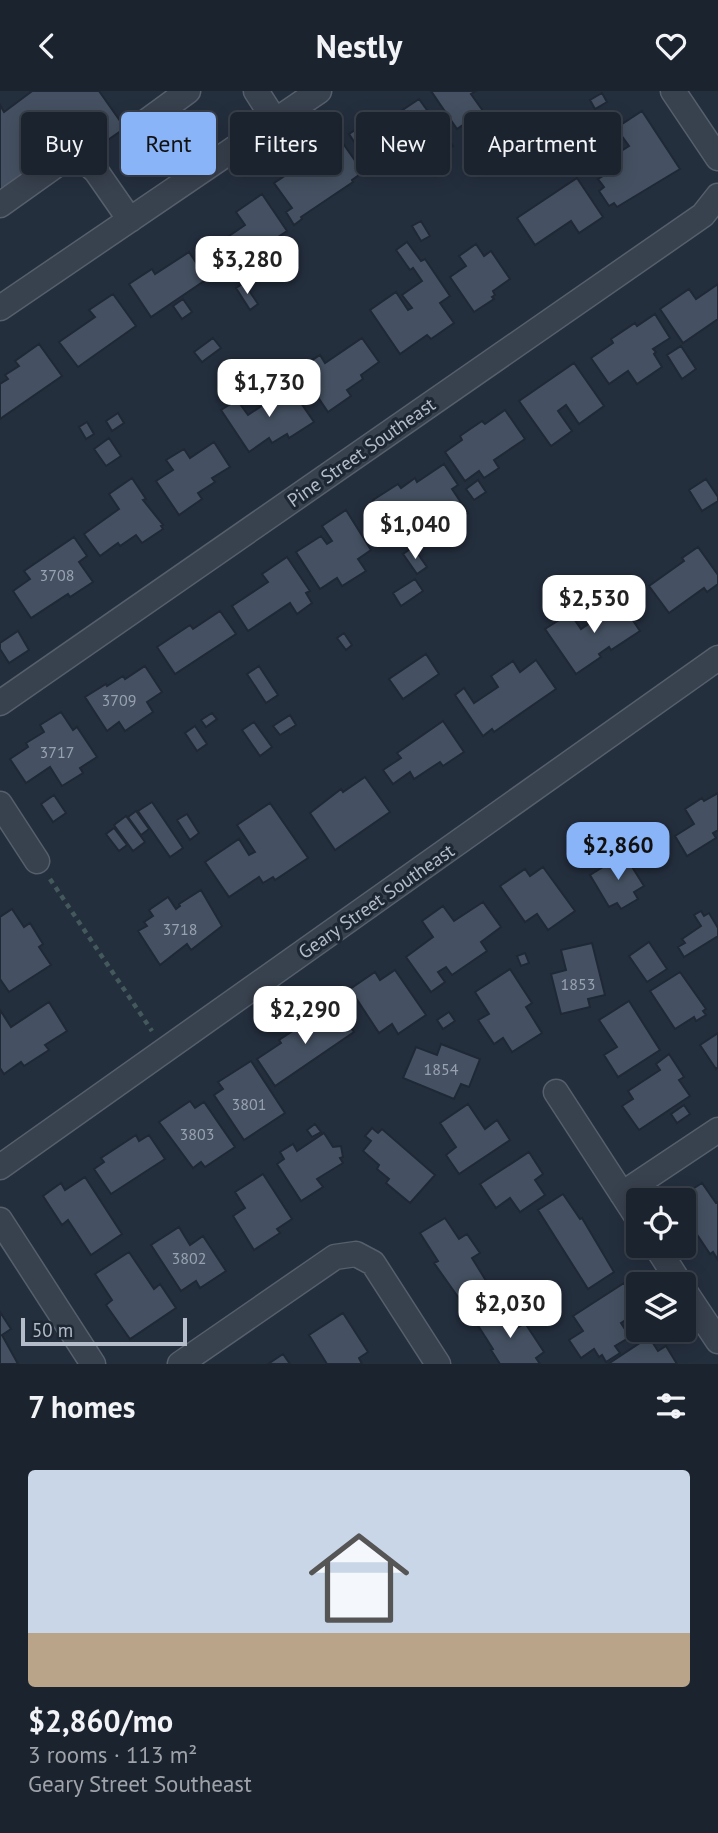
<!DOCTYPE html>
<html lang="en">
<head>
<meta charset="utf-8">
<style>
	:root { --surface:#1b232e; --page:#282f3a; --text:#f1f3f6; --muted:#a0a4aa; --line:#39404a; --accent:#8ab4f8 }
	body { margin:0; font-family:"PT Sans",sans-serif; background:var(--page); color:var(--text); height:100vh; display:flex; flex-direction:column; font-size:26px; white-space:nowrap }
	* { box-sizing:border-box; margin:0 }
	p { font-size:23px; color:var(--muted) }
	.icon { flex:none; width:38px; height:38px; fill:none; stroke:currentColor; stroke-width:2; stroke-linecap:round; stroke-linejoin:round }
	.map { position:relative; height:1273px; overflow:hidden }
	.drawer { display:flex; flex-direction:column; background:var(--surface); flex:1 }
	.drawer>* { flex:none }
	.banner { position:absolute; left:21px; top:21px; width:677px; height:63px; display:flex; gap:14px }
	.buttons { position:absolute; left:626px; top:1097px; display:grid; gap:14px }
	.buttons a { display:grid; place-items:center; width:70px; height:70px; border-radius:7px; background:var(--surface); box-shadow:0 4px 18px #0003,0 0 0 2px var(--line); font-size:35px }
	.scale { position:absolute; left:21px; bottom:18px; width:166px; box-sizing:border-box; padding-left:7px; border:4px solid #b4bcc9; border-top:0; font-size:19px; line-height:24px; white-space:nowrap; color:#b4bcc9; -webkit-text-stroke:5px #1d2633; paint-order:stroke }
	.price { position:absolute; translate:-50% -60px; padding:0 16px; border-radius:14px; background:#fff; color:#222; font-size:23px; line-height:46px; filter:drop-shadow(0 2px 4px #0008) }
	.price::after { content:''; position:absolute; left:50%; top:42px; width:21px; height:16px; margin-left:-10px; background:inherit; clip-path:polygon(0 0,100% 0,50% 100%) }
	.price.active { background:var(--accent); color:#111 }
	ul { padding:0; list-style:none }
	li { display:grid; align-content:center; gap:14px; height:371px; padding:0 28px }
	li+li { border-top:2px solid var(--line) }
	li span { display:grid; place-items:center; height:217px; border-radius:7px; color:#555 }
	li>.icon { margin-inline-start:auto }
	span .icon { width:126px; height:126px; fill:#fffc; stroke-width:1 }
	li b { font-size:30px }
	h2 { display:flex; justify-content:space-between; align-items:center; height:84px; padding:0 28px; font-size:30px }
	.tag { padding:0 24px; border-radius:7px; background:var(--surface); box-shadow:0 4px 18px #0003,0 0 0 2px var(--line); font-size:24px; line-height:63px }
	.tag.active { background:var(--accent); color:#111 }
	header { display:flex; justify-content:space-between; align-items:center; height:91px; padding:0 28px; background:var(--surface); font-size:32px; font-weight:700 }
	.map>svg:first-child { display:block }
	.building { fill:#455162; stroke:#1f2835; stroke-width:2 }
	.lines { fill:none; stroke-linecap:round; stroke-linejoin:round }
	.minor-casing { stroke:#565f6c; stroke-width:27 }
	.path { stroke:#44595c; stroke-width:4.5; stroke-dasharray:5 5; stroke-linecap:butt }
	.minor { stroke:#38414e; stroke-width:24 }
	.labels { text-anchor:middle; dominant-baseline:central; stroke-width:6; stroke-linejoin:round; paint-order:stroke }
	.number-label { font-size:16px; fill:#98a1af }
	.street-label { font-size:19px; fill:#b4bcc9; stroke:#1d2633 }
</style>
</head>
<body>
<header><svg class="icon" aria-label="back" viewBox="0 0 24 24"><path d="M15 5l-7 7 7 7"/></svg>Nestly<svg class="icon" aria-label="heart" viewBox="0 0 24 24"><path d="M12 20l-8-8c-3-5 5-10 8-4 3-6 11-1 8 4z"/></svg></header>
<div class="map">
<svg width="718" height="1273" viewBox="0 0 718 1273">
	<rect width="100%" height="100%" fill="#242f3e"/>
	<path class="building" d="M30 0H99L125 37 102 53 92 38 0 100V14L4 21 31 1Z
		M431 0H476L471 3 483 20 457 38Z
		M602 2 607 11 595 18 590 9Z
		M419 8 453 55 431 70 419 54 406 63 401 55 371 76 349 43 372 28 376 34 385 28 386 30Z
		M642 20 680 78 617 116 614 112 609 115 599 100 604 96 598 88 613 79 607 69 629 55 616 37Z
		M342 51 363 81 352 89 353 91 301 126 302 128 294 134 286 121 292 117 274 92 297 77 303 84 314 77 308 68 328 55 331 59Z
		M577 87 603 126 579 142 571 130 535 154 517 127Z
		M262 103 287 140 269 152 276 162 253 177 246 168 229 180 213 156 245 134 236 121Z
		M421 130 430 145 421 150 412 135Z
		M407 151 421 170 425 168 450 205 440 212 454 232 431 248 427 244 400 263 370 219 396 201 408 219 412 217 402 204 422 190 413 177 410 179 396 159Z
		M476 153 484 165 491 160 510 188 493 200 495 204 492 206 494 208 474 221 450 186 466 175 459 165Z
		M189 161 207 188 151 226 129 193 152 178 155 183Z
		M244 192 258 213 250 219 236 197Z
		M718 193V228L683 252 660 218 689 198 696 208Z
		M113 203 136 235 78 276 59 251 95 226 89 219Z
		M183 208 192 221 182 228 173 215Z
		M655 223 670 247 653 258 656 261 654 263 662 276 637 293 628 280 609 293 591 267 613 252 611 248 635 232 637 235Z
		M213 247 221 257 202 271 194 261Z
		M362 247 379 271 361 284 363 288 347 299 351 305 328 321 305 287 308 284 302 276 320 264 325 272Z
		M39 253 62 285 0 328V293L8 288 5 284 19 275 15 270Z
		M681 255 696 278 682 288 667 264Z
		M574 272 604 315 579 333 566 314 558 320 572 340 551 355 519 310Z
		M290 296 314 331 289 347 287 343 272 352 269 347 249 361 221 319 237 309 248 324 266 312 262 308 278 297 281 301Z
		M505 319 525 348 494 369 499 377 484 387 479 380 465 390 445 361 462 349 460 345 482 330 485 333Z
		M118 322 124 332 112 340 106 330Z
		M87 331 94 343 86 348 79 336Z
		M109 347 121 365 106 375 94 358Z
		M214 351 230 376 212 387 215 391 198 402 202 408 179 424 156 390 173 379 166 369 184 358 190 367Z
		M444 373 458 394 452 398 468 422 444 438 437 428 414 444 408 434 396 442 373 409 398 393 401 397 415 387 417 391Z
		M132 387 146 408 143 409 163 434 161 435 163 438 142 452 136 444 120 455 118 452 100 465 84 443 119 418 109 403Z
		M706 388 718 406V410L702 420 689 399Z
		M478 389 486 401 474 409 466 398Z
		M346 419 371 459 358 468 366 480 342 495 337 487 320 498 296 461 321 445 327 453 332 450 322 435Z
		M74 446 87 465 79 471 93 491 70 506 68 503 31 527 13 500 30 488 24 480Z
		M413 456 427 476 417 483 403 463Z
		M698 456 718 484V493L707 501 704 497 669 522 649 495 684 470 682 467Z
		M287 466 310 500 306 502 312 512 297 523 290 512 248 540 232 515 268 491 262 483Z
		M415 488 423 500 401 515 393 502Z
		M632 508 640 519 630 525 640 540 611 559 609 556 599 563 601 566 576 583 545 538 570 522 581 538 620 511 623 514Z
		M220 520 236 543 175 583 157 556 190 534 193 538Z
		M18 540 29 559 9 572 0 558V552Z
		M344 542 352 554 346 559 337 547Z
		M426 563 439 583 403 608 389 588Z
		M536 569 556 598 494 641 492 638 483 645 455 604 464 597 474 612 498 596 491 585 513 570 520 581Z
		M145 575 162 601 147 611 153 621 125 640 119 631 107 640 85 606 106 593 107 595 123 585 125 588Z
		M259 575 278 604 266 612 247 583Z
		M61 621 73 639 77 636 97 666 80 677 83 682 62 695 50 676 26 692 10 668 28 656 26 652 44 641 40 634Z
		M212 622 217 628 206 636 201 629Z
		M290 624 296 634 280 644 273 635Z
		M443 630 464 661 443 675 440 671 414 688 410 681 393 693 383 679 401 667 397 662Z
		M254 631 272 656 260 665 242 639Z
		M195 635 207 653 197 660 185 642Z
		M365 686 390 721 335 759 310 722 341 698 343 701Z
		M718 702V739L713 742 716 747 687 765 675 745 694 733 685 718 702 707 704 710Z
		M54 704 66 722 53 731 41 713Z
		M152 711 183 757 170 766 138 720Z
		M270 712 308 767 275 789 273 786 263 792 259 786 229 806 205 771 239 748 249 764 255 761 237 734Z
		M136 720 149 738 141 744 128 726Z
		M187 723 199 742 190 749 177 729Z
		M126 725 145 751 133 760 114 734Z
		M114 737 127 754 119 760 106 743Z
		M624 763 644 795 634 801 638 808 621 818 617 812 609 816 590 784Z
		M543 776 575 820 548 839 537 823 525 831 500 795 525 778 530 785Z
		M201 799 222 835 191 859 187 853 160 874 138 840 147 835 144 831 153 825 149 819 168 806 176 818 180 815 179 813Z
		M483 811 501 836 481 851 487 860 452 884 446 876 438 881 445 891 431 901 406 866 433 846 422 830 443 815 454 830Z
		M12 818 24 836 30 832 43 853 39 856 51 874 9 901 0 888V826Z
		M701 820 704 825 709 822 718 837V845L684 866 678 856 685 852 682 848 701 835 694 824Z
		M649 851 667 878 647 891 629 865Z
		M592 852 605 904 588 908 590 916 561 923 551 883 566 879 561 859Z
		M525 862 529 872 521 875 517 865Z
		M510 878 532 912 526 916 542 942 512 961 503 947 494 953 478 929 489 923 475 901Z
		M395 879 426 924 398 943 392 933 379 942 350 898 375 881 380 889Z
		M680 881 706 918 703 920 706 924 696 930 694 926 675 938 650 900Z
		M629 910 660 959 618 986 604 964 617 956 599 929Z
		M49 911 67 940 45 954 49 959 24 975 21 971 4 983 0 977V919L11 936Z
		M337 916 354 941 275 995 257 968 281 952 279 949 308 930 310 934Z
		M449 921 455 930 443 938 437 929Z
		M718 942V976L716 978 700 954Z
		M441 953 480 968 469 996 461 993 454 1008 403 987 416 956 437 964Z
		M669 963 684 986 679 989 690 1005 639 1039 622 1015 633 1008 628 1000 660 979 656 973Z
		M251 970 285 1022 244 1049 214 1004 223 998 218 991Z
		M190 1010 195 1017 204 1011 235 1056 205 1076 201 1071 193 1077 159 1031Z
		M468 1013 485 1038 497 1029 510 1049 459 1083 446 1064 456 1056 440 1032Z
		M684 1014 690 1023 677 1032 671 1023Z
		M315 1033 321 1041 312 1046 307 1039Z
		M372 1037 378 1042 382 1038 435 1084 410 1112 386 1092 389 1088 377 1078 379 1074 363 1060 371 1050 365 1045Z
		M324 1042 333 1056 341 1055 343 1066 340 1067 343 1072 317 1088 323 1096 301 1110 277 1073 284 1068 280 1061 293 1053 297 1060Z
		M136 1044 139 1050 149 1044 165 1068 111 1103 94 1078 104 1071 101 1067Z
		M529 1061 543 1083 535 1089 545 1104 520 1121 510 1107 496 1117 480 1093Z
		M263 1083 292 1128 277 1138 280 1142 254 1159 233 1125 245 1117 235 1101Z
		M85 1086 122 1143 91 1164 68 1129 62 1134 43 1105 61 1092 65 1099Z
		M702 1092 716 1112 718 1111V1169L713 1161 710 1163 692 1136 694 1134 684 1119V1110L677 1108Z
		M563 1103 580 1128 582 1127 614 1181 588 1198 538 1119Z
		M445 1127 459 1148 467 1143 480 1162 472 1167 496 1206 470 1223 434 1172 438 1170 420 1142Z
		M179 1136 190 1154 203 1145 226 1180 200 1197 196 1190 181 1200 151 1154Z
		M129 1161 154 1198 160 1193 176 1217 130 1248 106 1214 112 1209 95 1183Z
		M624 1192 639 1214V1220L621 1232 630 1246 615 1255 620 1262 606 1271 602 1264 599 1266 594 1258 581 1267 569 1249 583 1240 573 1225Z
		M503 1216 517 1237 525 1232 544 1261 536 1267 540 1273H500L491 1259 493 1258 477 1233Z
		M0 1221 11 1238 2 1244 18 1273H0Z
		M343 1222 368 1261 359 1267 362 1273H327L309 1244Z
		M649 1246 658 1260 666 1255 677 1273H608Z
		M283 1263 290 1273H268Z"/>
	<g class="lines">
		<g class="minor-casing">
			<path id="minor" d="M256 0 276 31
				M673 0 718 67
				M143 33 188 0
				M0 114 66 67 80 66 96 80 130 129
				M0 217 319 0
				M0 612 703 124 718 105
				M0 713 37 770
				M556 1001 639 1129
				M0 1076 718 567
				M622 1103 718 1039
				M0 1129 93 1273
				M656 1155 681 1194
				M684 1199 718 1250
				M180 1273 335 1166 356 1163 373 1172 438 1273"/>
		</g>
		<path class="path" d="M50 788 152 940"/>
		<use href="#minor" class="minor"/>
	</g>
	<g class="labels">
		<g class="number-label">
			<text x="57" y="484">3708</text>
			<text x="119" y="609">3709</text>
			<text x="57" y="661">3717</text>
			<text x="180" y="838">3718</text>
			<text x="578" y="893">1853</text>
			<text x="441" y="978">1854</text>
			<text x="249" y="1013">3801</text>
			<text x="197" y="1043">3803</text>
			<text x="189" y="1167">3802</text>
		</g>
		<g class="street-label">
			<text transform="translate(361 361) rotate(-35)">Pine Street Southeast</text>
			<text transform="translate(376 810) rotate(-35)">Geary Street Southeast</text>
		</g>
	</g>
</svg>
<div class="buttons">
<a><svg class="icon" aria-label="locate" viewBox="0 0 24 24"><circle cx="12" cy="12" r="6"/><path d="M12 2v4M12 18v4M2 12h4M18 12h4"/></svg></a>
<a><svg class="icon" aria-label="layers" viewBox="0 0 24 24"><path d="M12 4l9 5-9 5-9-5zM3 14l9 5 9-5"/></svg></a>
</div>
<div class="scale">50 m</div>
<b class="price" style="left:247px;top:205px">$3,280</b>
<b class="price" style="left:269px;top:328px">$1,730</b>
<b class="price" style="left:415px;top:470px">$1,040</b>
<b class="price" style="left:594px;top:544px">$2,530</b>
<b class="price active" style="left:618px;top:791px">$2,860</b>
<b class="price" style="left:305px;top:955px">$2,290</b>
<b class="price" style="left:510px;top:1249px">$2,030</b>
<div class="banner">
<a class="tag">Buy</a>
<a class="tag active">Rent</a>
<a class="tag">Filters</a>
<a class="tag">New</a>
<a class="tag">Apartment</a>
</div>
</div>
<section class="drawer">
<h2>7 homes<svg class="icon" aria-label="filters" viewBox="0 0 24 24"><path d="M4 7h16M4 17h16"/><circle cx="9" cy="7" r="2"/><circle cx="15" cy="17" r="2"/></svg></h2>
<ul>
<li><span style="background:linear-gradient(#c9d6e8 75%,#b9a48a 0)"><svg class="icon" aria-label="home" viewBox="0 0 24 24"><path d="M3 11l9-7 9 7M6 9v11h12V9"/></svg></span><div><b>$2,860/mo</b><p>3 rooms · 113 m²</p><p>Geary Street Southeast</p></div></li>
</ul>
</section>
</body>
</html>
